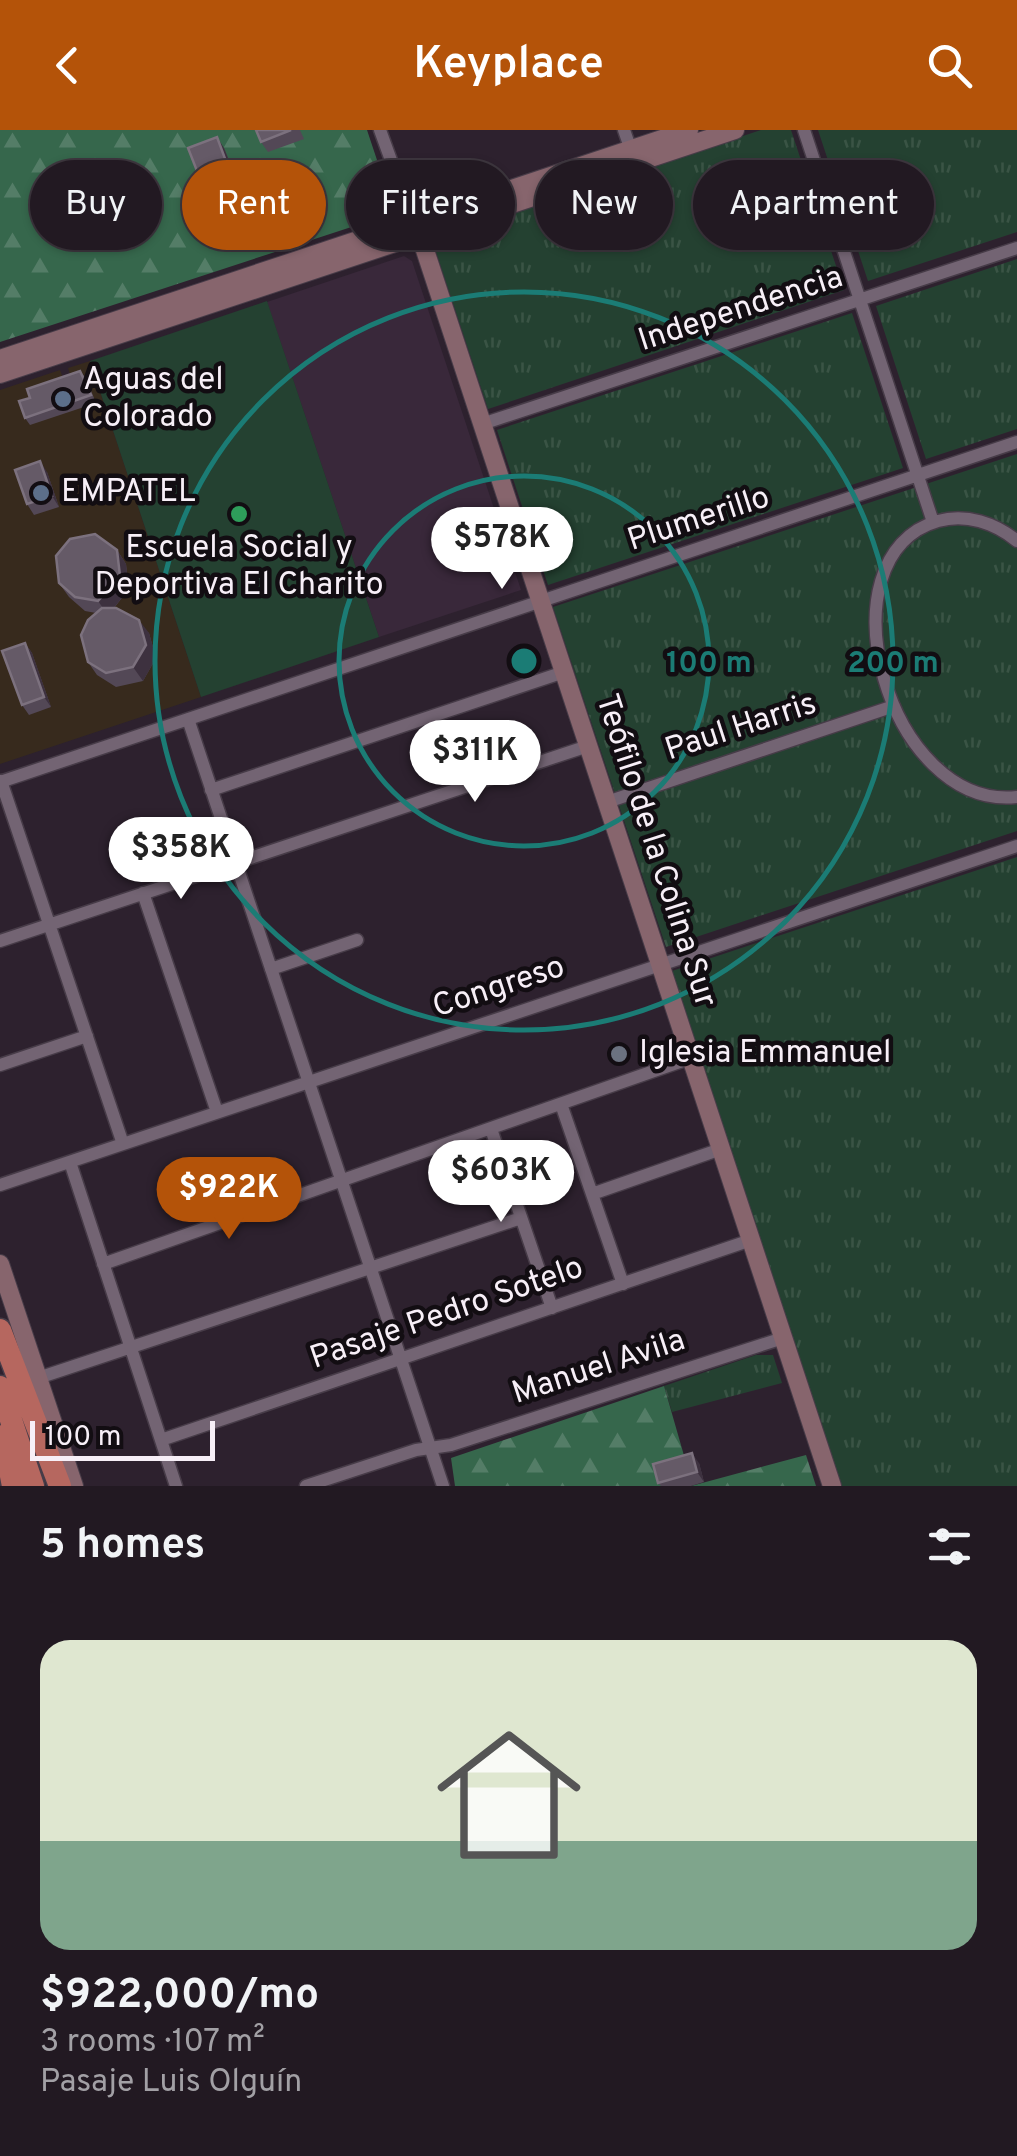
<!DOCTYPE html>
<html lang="en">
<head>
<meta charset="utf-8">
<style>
	:root { --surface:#221922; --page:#2e262f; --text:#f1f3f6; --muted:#a2a0a5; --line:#3f3840; --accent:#b45309 }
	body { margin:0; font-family:Overpass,sans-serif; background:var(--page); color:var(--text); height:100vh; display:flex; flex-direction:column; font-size:38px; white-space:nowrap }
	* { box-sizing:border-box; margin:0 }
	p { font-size:32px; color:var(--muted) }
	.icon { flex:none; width:55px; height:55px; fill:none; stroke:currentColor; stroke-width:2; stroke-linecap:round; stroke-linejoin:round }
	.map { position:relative; height:1356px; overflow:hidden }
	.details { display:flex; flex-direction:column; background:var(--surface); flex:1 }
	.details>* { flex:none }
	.guide { position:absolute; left:30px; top:30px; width:958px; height:90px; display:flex; gap:20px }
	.scale { position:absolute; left:30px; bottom:25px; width:185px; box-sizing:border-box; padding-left:10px; border:5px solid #f7eff7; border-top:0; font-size:28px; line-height:35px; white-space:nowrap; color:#f7eff7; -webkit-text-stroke:8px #120d12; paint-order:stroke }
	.price { position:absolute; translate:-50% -85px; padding:0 22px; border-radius:35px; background:#fff; color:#222; font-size:32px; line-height:65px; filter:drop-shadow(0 2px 5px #0008) }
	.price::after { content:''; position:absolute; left:50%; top:60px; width:30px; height:22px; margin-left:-15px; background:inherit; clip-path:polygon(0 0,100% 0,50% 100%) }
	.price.selected { background:var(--accent); color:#fff }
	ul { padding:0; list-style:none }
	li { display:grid; align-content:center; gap:20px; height:530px; padding:0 40px }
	li span { display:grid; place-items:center; height:310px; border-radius:30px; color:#555 }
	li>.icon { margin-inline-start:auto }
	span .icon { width:180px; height:180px; fill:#fffc; stroke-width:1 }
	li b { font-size:42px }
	h2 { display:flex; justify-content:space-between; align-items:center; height:120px; padding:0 40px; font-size:42px }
	.chip { padding:0 35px; border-radius:45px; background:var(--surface); box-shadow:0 2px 8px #0004,0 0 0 2px var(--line); font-size:35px; line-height:90px }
	.chip.selected { background:var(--accent); color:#fff }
	header { display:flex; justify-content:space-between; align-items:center; height:130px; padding:0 40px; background:var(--accent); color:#fff; font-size:45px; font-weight:600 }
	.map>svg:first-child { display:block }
	.industrial { fill:#372a1d }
	.built { fill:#39283a }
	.grass { fill:url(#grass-tufts) }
	.forest { fill:url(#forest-firs) }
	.garden { fill:#244131 }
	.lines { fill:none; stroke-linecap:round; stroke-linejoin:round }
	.street-casing { stroke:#473c48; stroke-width:15 }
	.secondary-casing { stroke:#473c48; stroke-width:20 }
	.highway-casing { stroke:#473c48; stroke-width:25 }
	.street { stroke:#736473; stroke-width:12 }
	.secondary { stroke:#87656d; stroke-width:18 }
	.highway { stroke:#b6675f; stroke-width:22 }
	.wall { fill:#534856 }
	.shaded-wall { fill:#3d313f }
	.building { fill:#655a67; stroke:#7c717e; stroke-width:2.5 }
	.ring { fill:none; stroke:#1b7c75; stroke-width:5 }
	.service-dot { fill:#5c6f8a; stroke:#120d12; stroke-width:4 }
	.leisure-dot { fill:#2e9e5b; stroke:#120d12; stroke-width:4 }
	.worship-dot { fill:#6b7280; stroke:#120d12; stroke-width:4 }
	.labels { text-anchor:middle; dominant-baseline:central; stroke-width:9; stroke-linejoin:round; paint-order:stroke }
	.street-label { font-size:32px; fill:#f7eff7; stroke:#120d12 }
	.poi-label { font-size:32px; fill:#f7eff7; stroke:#120d12; text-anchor:start }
	.centre { fill:#1b7c75; stroke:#120d12; stroke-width:5 }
	.ring-label { font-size:30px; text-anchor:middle; font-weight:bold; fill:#1b7c75; stroke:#120d12; stroke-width:9; stroke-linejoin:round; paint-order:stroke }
</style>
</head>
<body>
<header><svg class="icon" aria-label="back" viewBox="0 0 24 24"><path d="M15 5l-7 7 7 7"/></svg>Keyplace<svg class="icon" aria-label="search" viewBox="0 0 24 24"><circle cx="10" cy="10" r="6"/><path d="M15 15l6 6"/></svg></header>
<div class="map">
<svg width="1017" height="1356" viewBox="0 0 1017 1356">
	<defs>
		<pattern id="grass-tufts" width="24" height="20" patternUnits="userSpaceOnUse" patternTransform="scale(2.5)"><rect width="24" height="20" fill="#244131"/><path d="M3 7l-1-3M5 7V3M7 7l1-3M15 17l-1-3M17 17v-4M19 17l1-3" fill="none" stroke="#3a5445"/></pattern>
		<pattern id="forest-firs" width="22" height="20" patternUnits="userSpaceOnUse" patternTransform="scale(2.5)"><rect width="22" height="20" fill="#36674c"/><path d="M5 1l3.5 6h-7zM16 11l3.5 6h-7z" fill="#547d67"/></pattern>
	</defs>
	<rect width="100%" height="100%" fill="#2d212e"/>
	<path class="industrial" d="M90 231 201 567 0 634V260L60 240 64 251 71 248 68 238Z"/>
	<path class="built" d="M404 126 412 131 521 460 379 507 267 172Z"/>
	<path class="grass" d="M761 0H791L844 160 488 279 432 110Z
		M818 0H1017V102L868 151Z
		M1017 129V299L926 329 876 176Z
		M852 183 903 338 548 455 497 300Z
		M1017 324V701L666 817 553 477Z
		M1017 727V1356H842L672 841Z
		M756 1225H773L782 1253 672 1282 664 1256Z"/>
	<path class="forest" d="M0 0H367L392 75 388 85 0 212Z
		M664 1256 687 1336 664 1356H455L451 1328Z
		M806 1325 816 1356H691Z"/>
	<path class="garden" d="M267 171 379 507 201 567 90 231Z"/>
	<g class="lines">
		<g class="street-casing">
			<path id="street" d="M380 0 416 99
				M624 0 633 26
				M804 0 933 392
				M482 294 1017 118
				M1017 411C995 393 966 383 938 391 817 426 888 681 1017 667
				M188 589 443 1356
				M1 651 123 1014
				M0 652 1017 312
				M211 660 564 542
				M607 672 894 576
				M143 763 217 982
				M0 811 588 616
				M271 839 357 810
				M0 935 87 906
				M561 974 623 1154
				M491 999 552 1178
				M70 1032 176 1356
				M0 1055 1017 716
				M592 1064 721 1019
				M103 1134 691 928
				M38 1248 521 1088
				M161 1310 751 1110
				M306 1356 416 1320 451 1315 783 1208"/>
		</g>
		<g class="secondary-casing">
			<path id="secondary" d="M420 105 832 1356
				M0 229 689 0
				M0 244 735 0
				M0 1134 74 1356"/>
		</g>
		<g class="highway-casing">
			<path id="highway" d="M0 1200 60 1356
				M0 1257 33 1356
				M3 1306 13 1356"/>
		</g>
		<use href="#street" class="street"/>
		<use href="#secondary" class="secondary"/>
		<use href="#highway" class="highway"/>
	</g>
	<path class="wall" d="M256 0H300L304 9 268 22 261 12Z
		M224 18 242 63 213 74 206 64Z
		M80 241 86 248 96 273 30 295 25 288 30 268Z
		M47 342 59 377 34 385 27 374Z
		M117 420 126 434 129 459 114 478 149 503 156 528 143 551 116 557 97 545 88 532 96 483 85 481 69 467 59 453Z
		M25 513 32 523 51 577 29 585 22 575Z
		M699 1333 704 1352 691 1356H661L658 1353Z"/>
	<path class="shaded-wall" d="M217 7 224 18 242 63 234 53Z
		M40 331 47 342 59 377 52 366Z
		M117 420 126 434 129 459 108 485 98 471Z
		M139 490 149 503 156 528 143 551 133 537Z
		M25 513 32 523 51 577 44 567Z
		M692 1323 699 1333 704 1352 697 1342Z"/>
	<path class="building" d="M256 0H291L261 12Z
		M217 7 234 53 206 64 188 18Z
		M80 241 91 265 25 288 19 271 30 268 27 259Z
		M40 331 52 366 27 374 15 340Z
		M95 404 117 420 120 446 98 471 75 467 59 453 56 426 70 409Z
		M102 478H116L139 490 146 515 133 537 106 543 88 532 81 505 88 490Z
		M25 513 44 567 22 575 2 521Z
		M692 1323 697 1342 658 1353 653 1334Z"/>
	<g class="ring">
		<circle cx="524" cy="531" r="185"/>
		<circle cx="524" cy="531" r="369"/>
	</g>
	<g class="service-dot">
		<circle cx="63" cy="269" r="10"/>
		<circle cx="41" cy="363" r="10"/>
	</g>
	<circle class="leisure-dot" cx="239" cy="384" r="10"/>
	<circle class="worship-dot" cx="619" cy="924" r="10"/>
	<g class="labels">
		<g class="street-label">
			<text transform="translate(741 180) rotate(-18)">Independencia</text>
			<text transform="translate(699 390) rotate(-18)">Plumerillo</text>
			<text transform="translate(741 598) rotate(-18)">Paul Harris</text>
			<text transform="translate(655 721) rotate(72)">Teófilo de la Colina Sur</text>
			<text transform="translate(499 858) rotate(-18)">Congreso</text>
			<text transform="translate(447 1184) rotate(-19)">Pasaje Pedro Sotelo</text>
			<text transform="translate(599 1238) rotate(-18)">Manuel Avila</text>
		</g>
		<g class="poi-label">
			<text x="83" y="251">Aguas del<tspan x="83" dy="37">Colorado</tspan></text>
			<text x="61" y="363">EMPATEL</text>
			<text x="239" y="419" text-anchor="middle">Escuela Social y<tspan x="239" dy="37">Deportiva El Charito</tspan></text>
			<text x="639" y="924">Iglesia Emmanuel</text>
		</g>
	</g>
	<circle cx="524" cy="531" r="15" class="centre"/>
	<g class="ring-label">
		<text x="709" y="542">100 m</text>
		<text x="893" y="542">200 m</text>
	</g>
</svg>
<div class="scale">100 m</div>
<b class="price" style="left:502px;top:462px">$578K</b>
<b class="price" style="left:475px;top:675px">$311K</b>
<b class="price" style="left:181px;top:772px">$358K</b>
<b class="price" style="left:501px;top:1095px">$603K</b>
<b class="price selected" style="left:229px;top:1112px">$922K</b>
<div class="guide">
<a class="chip">Buy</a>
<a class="chip selected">Rent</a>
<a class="chip">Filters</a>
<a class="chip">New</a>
<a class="chip">Apartment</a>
</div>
</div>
<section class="details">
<h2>5 homes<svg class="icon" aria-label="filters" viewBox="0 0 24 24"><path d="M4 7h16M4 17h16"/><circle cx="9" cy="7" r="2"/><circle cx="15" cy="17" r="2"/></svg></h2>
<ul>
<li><span style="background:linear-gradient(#dfe7d0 65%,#7fa58c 0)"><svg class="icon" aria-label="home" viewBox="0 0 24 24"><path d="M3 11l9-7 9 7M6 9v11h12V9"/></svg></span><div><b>$922,000/mo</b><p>3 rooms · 107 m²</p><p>Pasaje Luis Olguín</p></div></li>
</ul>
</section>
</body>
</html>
